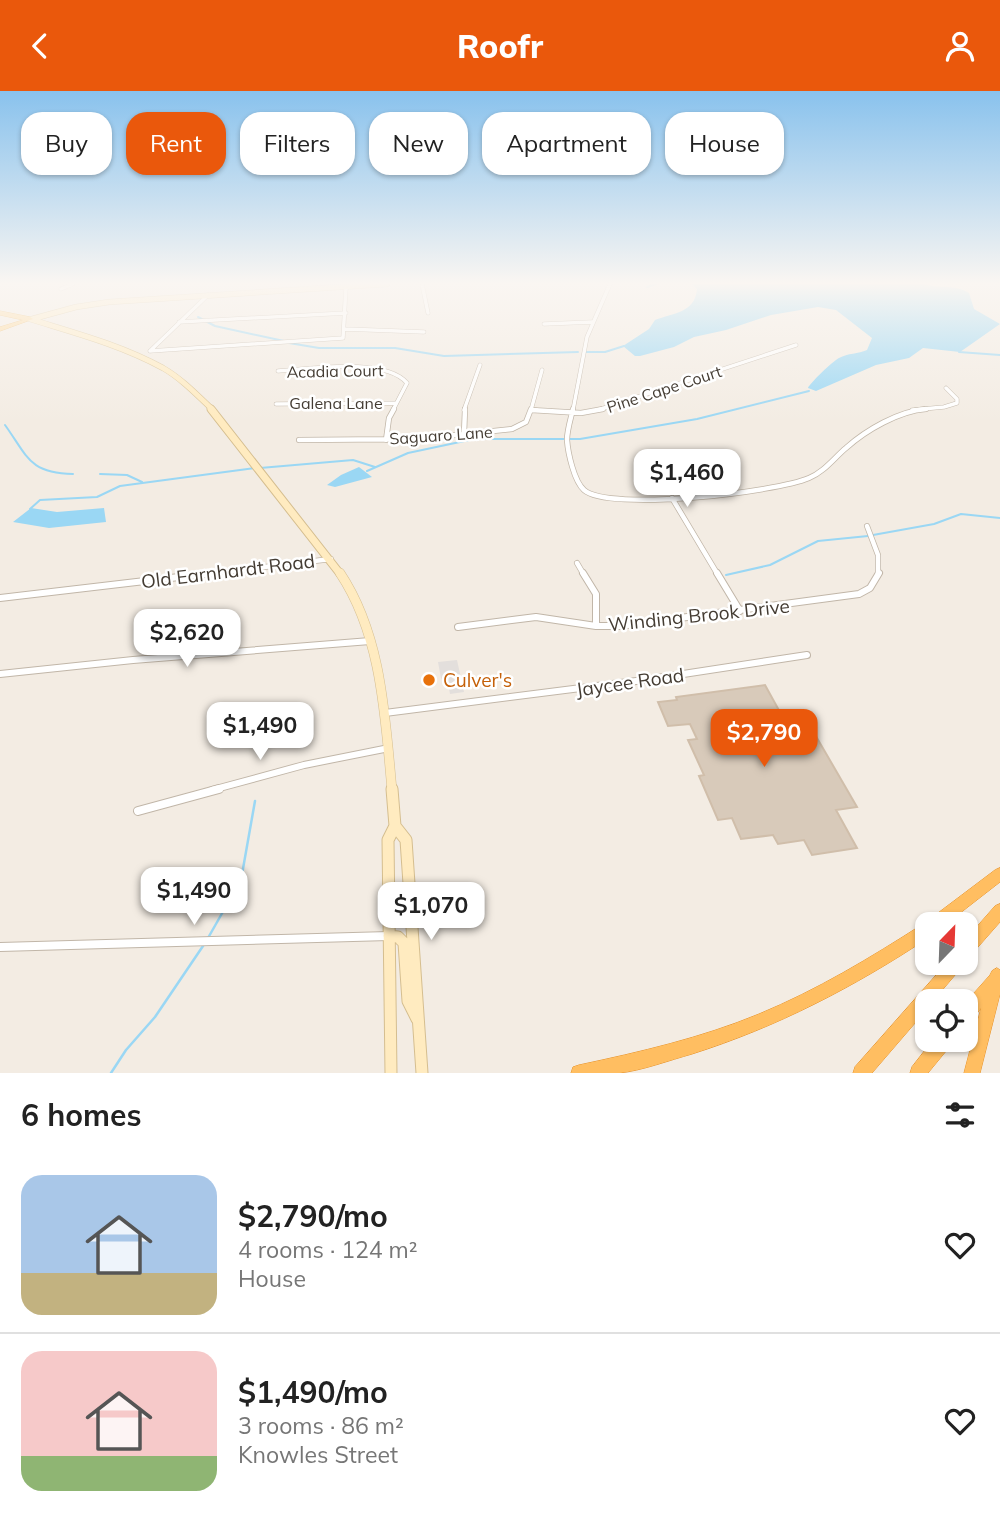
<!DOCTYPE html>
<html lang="en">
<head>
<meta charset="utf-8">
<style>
	:root { --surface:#fff; --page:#f6f6f6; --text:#222; --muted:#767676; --line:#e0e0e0; --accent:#ea580c }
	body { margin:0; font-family:Mulish,sans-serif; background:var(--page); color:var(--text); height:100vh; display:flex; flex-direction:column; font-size:26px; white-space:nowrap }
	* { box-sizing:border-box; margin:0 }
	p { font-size:23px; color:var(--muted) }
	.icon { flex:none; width:38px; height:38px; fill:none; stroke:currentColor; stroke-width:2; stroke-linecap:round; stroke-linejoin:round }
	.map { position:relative; height:982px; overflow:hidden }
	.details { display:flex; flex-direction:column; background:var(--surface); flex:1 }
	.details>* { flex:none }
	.hud { position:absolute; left:21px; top:21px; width:959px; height:63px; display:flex; gap:14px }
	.needle { width:46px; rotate:23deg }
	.fabs { position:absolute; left:915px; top:821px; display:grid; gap:14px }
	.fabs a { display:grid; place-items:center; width:63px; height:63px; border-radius:14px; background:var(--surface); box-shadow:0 2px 5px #0004; font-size:35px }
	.price { position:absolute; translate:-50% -60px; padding:0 16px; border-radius:14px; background:#fff; color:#222; font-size:23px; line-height:46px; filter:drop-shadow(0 2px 4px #0008) }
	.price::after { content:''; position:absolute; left:50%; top:42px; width:21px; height:16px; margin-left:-10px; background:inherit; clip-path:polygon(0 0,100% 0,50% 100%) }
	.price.selected { background:var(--accent); color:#fff }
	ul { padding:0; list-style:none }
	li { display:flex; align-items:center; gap:21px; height:175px; padding:0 21px }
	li+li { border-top:2px solid var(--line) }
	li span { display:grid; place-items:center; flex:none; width:196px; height:140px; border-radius:21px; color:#555 }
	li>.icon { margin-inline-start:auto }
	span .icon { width:84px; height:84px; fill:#fffc; stroke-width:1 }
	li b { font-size:30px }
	h2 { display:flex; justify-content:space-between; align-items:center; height:84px; padding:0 21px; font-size:30px }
	.chip { padding:0 24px; border-radius:21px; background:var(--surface); box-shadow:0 2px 5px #0004; font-size:24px; line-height:63px }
	.chip.selected { background:var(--accent); color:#fff }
	header { display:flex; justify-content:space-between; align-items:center; height:91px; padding:0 21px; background:var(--accent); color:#fff; font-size:32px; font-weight:800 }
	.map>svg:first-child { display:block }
	.parking { fill:#e3dfdc }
	.water { fill:#9ad7f4 }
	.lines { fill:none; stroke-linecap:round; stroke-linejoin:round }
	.stream-far1 { stroke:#9ad7f4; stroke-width:2 }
	.stream { stroke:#9ad7f4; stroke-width:2.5 }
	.building { fill:#d8caba; stroke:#d0beaa; stroke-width:2 }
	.street-far3-casing { stroke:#c1b6a8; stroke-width:4.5 }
	.street-far2-casing { stroke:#c1b6a8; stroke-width:6 }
	.street-far1-casing { stroke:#c1b6a8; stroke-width:8 }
	.street-casing { stroke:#c1b6a8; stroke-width:10 }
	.secondary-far3-casing { stroke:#d5be8f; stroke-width:6 }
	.secondary-far2-casing { stroke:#d5be8f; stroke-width:9 }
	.secondary-far1-casing { stroke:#d5be8f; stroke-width:10 }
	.secondary-casing { stroke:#d5be8f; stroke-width:13 }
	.primary-casing { stroke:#ebb358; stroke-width:1 }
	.highway-casing { stroke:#e79228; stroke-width:1 }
	.street-far3 { stroke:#fff; stroke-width:3.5 }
	.street-far2 { stroke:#fff; stroke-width:4.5 }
	.street-far1 { stroke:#fff; stroke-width:6 }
	.street { stroke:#fff; stroke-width:8 }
	.secondary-far3 { stroke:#ffebc0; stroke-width:5 }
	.secondary-far2 { stroke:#ffebc0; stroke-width:7 }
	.secondary-far1 { stroke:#ffebc0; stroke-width:9 }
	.secondary { stroke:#ffebc0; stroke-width:11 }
	.primary { fill:#ffd68f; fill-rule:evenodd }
	.highway { fill:#ffbe61; fill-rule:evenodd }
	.food-dot { fill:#e8710a; stroke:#fff; stroke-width:2.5 }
	.labels { text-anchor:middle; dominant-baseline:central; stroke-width:5; stroke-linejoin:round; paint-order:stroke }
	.far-street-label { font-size:16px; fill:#443c33; stroke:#fff }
	.street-label { font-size:19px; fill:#443c33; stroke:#fff }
	.food-label { font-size:19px; fill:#c56008; stroke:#fff; text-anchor:start }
</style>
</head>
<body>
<header><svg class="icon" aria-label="back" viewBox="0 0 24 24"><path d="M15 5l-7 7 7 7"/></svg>Roofr<svg class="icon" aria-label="person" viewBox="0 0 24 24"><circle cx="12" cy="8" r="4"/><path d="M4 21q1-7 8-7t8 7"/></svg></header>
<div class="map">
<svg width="1000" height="982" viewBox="0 0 1000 982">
	<rect width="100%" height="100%" fill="#f3ece3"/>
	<path class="parking" d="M457 569 464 601 450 603 448 592 442 593 438 571Z"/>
	<path class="water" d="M692 193H924C939 198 955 193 969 202L974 218 1000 233 960 261 923 257 909 267 876 274 816 300 808 297C810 292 833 270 839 267 848 262 858 263 867 259L872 247 836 219 818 216 771 224 726 239 694 246 674 256 640 265H635L623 255 649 238 655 229C673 222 695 222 697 198Z
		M359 376 372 386 335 396 327 394 341 384Z
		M31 417 57 421 104 417 106 431 49 437 13 431Z"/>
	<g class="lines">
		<path class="stream-far1" d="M647 196 656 193
			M198 226 215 235 284 250
			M289 252 319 257H395L444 265 578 261
			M585 261H605L624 255
			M959 261 1000 264
			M5 334C28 366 29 382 73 383
			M260 377 353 369 375 376
			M367 380 408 362 474 348H580L697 328 809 300
			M100 383 127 384 142 391
			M30 418 40 409 97 406 120 395 255 377
			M873 444 934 433 961 423 1000 427
			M726 484 770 474 818 450 868 445"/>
		<path class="stream" d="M208 847 241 789 255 710
			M948 910 951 907
			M111 982 126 959 155 926 203 855"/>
	</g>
	<path class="building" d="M765 594 792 643 813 640 857 716 836 719 857 757 812 764 804 749 778 753 773 744 741 748 732 727 718 729 699 685 704 684 688 649 697 648 690 633 668 635 658 611 677 609 676 606Z"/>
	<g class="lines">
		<g class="street-far3-casing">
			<path id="street-far3" d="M422 193 428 222
				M61 198 73 193
				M179 231 346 222
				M544 233 592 231
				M345 238 424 241
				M150 260 343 247 346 196
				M150 260 208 204
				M278 280C310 278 385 266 407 292L393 319
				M276 313 396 312
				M464 319 480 274
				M531 319H537
				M531 319 542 279
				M573 319 587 246 610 193
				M598 319 796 254
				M912 319 944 316 957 312V308L946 297"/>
		</g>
		<g class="street-far2-casing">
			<path id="street-far2" d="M573 318C571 327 567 339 567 349 568 362 574 390 584 399 609 421 777 401 809 387 824 381 834 367 846 357 866 339 899 320 926 318
				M531 319 581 322 603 318
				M464 343 465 318
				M299 349 417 348 512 338 526 331 531 318
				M386 349 389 327 394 318
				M672 407 718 484
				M867 435 878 464V484
				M577 472 584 484
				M198 484 331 468"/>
		</g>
		<g class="street-far1-casing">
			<path id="street-far1" d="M583 482 596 503V535
				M717 482 740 520
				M0 507 213 482
				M458 536 536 526 596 535H620L859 503 870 497 879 482
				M0 583 133 569 370 550
				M385 622 644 589 807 564
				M212 699 304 674 389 657"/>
		</g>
		<g class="street-casing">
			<path id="street" d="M138 720 219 698
				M0 856 389 845"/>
		</g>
		<g class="secondary-far3-casing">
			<path id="secondary-far3" d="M30 228C75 242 121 254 163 277 182 288 197 304 213 319
				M32 228 76 216 109 211 387 193"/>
		</g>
		<g class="secondary-far2-casing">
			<path id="secondary-far2" d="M211 318 341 484"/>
		</g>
		<g class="secondary-far1-casing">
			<path id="secondary-far1" d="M340 482C382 545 385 626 392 699"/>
		</g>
		<g class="secondary-casing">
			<path id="secondary" d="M395 735 406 749 422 982
				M389 845 398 846 404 852 408 910 417 928
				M391 982 388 749 395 735 392 698"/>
		</g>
		<g class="primary-casing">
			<path id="primary" d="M0 220 30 226 33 228 0 240V236L23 229 0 224Z"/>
		</g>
		<g class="highway-casing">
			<path id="highway" d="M1000 777V791L946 833H928V847C854 896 777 936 692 963 670 969 641 980 619 982 603 982 587 982 571 982L573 976 579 974C640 961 701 947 759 923 817 899 870 867 923 833L929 831 930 828 995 779Z
				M1000 813V831L971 864 966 866V848L995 815Z
				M947 872H963L961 877 933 910H928V917L872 982H853L855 976Z
				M997 877 1000 879V903L980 982H964L981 917 972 929 966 931V911L990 884 992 880Z
				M934 948H953L951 954 928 982H910L912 976Z"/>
		</g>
		<use href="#street-far3" class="street-far3"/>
		<use href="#street-far2" class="street-far2"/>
		<use href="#street-far1" class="street-far1"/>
		<use href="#street" class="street"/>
		<use href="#secondary-far3" class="secondary-far3"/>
		<use href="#secondary-far2" class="secondary-far2"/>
		<use href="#secondary-far1" class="secondary-far1"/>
		<use href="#secondary" class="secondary"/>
		<use href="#primary" class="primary"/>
		<use href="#highway" class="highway"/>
	</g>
	<linearGradient id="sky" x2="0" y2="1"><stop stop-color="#89c2ed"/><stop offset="0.58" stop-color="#faf6f2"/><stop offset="1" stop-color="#faf6f2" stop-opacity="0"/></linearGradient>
	<rect width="1000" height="331" fill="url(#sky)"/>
	<circle class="food-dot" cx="429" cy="589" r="7"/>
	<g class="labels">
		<g class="far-street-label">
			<text transform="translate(335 280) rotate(-1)">Acadia Court</text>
			<text transform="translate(664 298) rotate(-18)">Pine Cape Court</text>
			<text x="336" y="312">Galena Lane</text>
			<text transform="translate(441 344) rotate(-4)">Saguaro Lane</text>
		</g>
		<g class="street-label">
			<text transform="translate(228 480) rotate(-7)">Old Earnhardt Road</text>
			<text transform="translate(699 524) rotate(-6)">Winding Brook Drive</text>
			<text transform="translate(630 591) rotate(-8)">Jaycee Road</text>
		</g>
		<g class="food-label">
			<text x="443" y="589">Culver's</text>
		</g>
	</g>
</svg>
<div class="fabs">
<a><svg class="needle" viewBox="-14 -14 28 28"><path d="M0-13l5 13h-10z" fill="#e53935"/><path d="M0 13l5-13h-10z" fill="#767676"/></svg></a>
<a><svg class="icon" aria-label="locate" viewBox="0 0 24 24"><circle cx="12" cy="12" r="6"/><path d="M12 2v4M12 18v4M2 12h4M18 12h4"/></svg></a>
</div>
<b class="price" style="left:687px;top:418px">$1,460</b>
<b class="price" style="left:187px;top:578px">$2,620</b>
<b class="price" style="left:260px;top:671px">$1,490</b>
<b class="price selected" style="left:764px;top:678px">$2,790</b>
<b class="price" style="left:194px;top:836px">$1,490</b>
<b class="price" style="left:431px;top:851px">$1,070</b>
<div class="hud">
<a class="chip">Buy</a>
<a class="chip selected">Rent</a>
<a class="chip">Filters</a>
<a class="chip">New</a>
<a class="chip">Apartment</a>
<a class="chip">House</a>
</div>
</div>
<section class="details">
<h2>6 homes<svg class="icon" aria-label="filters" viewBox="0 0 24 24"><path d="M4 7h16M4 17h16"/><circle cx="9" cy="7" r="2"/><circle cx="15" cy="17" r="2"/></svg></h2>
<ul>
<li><span style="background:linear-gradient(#a9c7e8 70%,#c2b280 0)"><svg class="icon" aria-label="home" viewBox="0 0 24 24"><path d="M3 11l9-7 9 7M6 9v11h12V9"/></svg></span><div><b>$2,790/mo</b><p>4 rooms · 124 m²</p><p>House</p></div><svg class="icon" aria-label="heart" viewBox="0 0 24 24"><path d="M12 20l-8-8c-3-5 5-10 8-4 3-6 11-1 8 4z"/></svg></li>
<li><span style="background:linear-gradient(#f6c9c9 75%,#8fb573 0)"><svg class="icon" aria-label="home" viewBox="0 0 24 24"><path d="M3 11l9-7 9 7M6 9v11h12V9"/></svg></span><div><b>$1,490/mo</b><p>3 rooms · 86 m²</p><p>Knowles Street</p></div><svg class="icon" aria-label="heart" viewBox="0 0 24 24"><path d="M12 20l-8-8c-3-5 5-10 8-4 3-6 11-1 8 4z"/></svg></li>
</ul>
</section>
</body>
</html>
